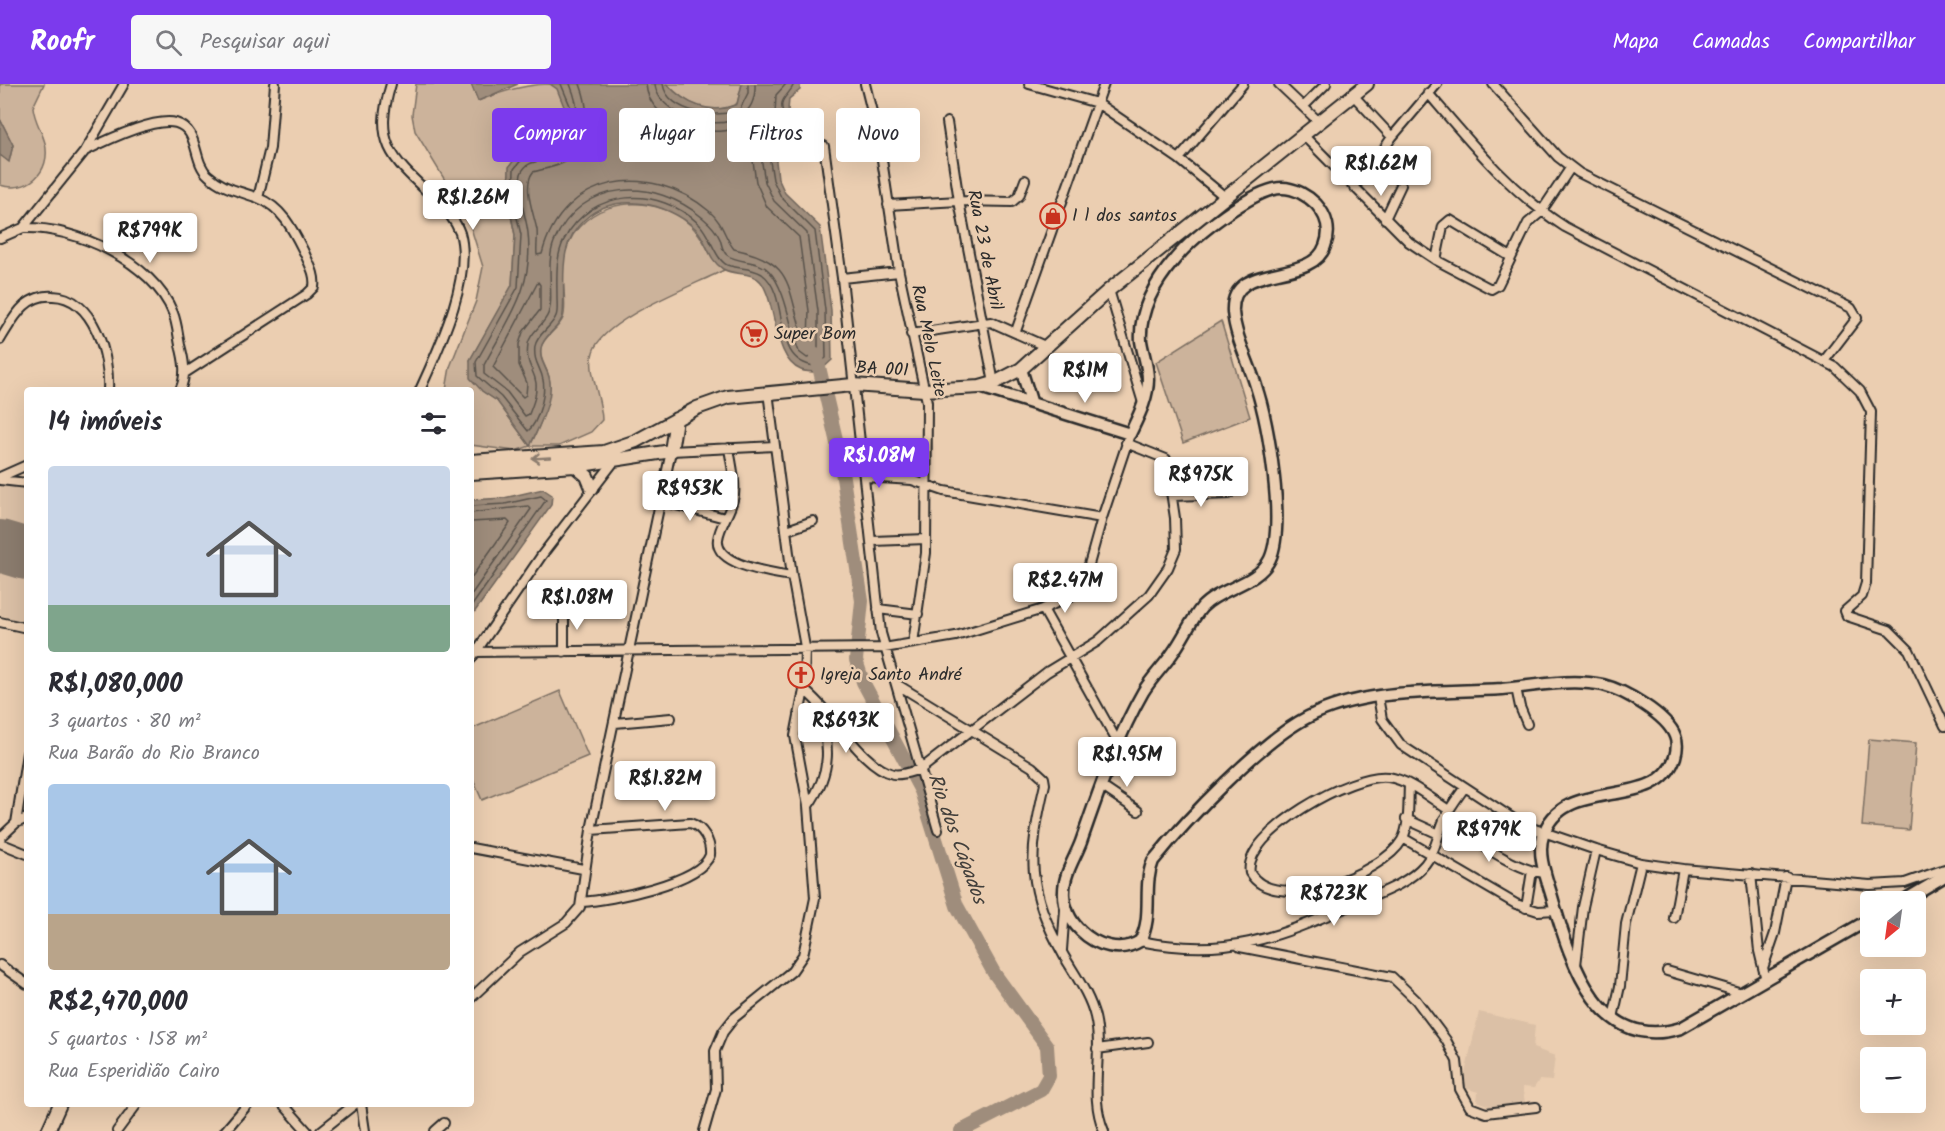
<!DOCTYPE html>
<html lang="pt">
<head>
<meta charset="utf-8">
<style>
	:root { --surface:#fff; --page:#f7f7f7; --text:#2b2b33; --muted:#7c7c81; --accent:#7c3aed }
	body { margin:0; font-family:Kalam,sans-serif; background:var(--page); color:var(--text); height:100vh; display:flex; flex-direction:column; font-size:22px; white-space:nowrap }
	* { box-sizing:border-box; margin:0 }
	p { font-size:20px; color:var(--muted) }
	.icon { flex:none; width:33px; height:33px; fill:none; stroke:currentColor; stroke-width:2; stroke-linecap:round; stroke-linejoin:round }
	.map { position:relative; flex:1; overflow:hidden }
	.panel { position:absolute; left:24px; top:303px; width:450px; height:720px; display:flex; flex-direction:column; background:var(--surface); border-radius:6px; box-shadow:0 6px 24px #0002 }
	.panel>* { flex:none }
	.guide { position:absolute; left:492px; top:24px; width:570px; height:54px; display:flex; gap:12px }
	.needle { width:39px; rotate:209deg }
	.buttons { position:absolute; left:1860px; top:807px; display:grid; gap:12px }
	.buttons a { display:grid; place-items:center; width:66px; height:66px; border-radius:6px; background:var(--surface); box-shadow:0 6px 24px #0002; font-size:30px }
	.price { position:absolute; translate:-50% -51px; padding:0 14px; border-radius:6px; background:#fff; color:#222; font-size:20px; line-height:39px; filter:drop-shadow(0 2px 3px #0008) }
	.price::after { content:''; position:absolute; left:50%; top:36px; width:18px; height:14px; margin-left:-9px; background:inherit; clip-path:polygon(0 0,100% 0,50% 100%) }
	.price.on { background:var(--accent); color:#fff }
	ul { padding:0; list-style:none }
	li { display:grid; align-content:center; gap:12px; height:318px; padding:0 24px }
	li span { display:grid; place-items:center; height:186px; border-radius:6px; color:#555 }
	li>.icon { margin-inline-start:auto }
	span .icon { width:108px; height:108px; fill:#fffc; stroke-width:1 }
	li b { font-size:26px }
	h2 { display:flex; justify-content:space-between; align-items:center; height:72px; padding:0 24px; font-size:26px }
	.chip { padding:0 21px; border-radius:6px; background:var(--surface); box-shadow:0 6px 24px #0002; font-size:21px; line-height:54px }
	.chip.on { background:var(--accent); color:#fff }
	header { display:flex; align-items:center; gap:36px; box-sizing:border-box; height:84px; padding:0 30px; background:var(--accent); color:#fff }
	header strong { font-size:28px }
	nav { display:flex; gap:33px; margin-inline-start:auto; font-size:21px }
	.search { width:420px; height:54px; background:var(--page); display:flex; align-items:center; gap:15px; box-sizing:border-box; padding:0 21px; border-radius:6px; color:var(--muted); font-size:22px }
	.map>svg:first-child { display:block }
	.built { fill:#dbc0a6 }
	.green { fill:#ccb39b; stroke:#7c6f63; stroke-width:1.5 }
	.water { fill:#9f8d7c; stroke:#71665c; stroke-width:1.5 }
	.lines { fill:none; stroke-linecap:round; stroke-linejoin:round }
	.shore { stroke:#59524b; stroke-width:1.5 }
	.river { stroke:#9f8d7c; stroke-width:14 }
	.runway { stroke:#8b7c6e; stroke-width:52 }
	.street-casing { stroke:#2b2b2b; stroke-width:12 }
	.secondary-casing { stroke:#2b2b2b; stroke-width:15 }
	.primary-casing { stroke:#2b2b2b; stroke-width:16 }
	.street { stroke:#ebceb1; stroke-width:8 }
	.secondary { stroke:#ebceb1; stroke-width:10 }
	.primary { stroke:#ebceb1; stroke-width:12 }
	.oneway { stroke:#8b7c6e }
	.labels { text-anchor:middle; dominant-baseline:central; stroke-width:5; stroke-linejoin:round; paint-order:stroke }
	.poi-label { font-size:18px; fill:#2b2b2b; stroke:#ebceb1; text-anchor:start }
	.street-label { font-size:18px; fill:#2b2b2b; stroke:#ebceb1 }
	.water-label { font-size:20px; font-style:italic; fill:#423f3b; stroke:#ebceb1 }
</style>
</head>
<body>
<header>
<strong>Roofr</strong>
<div class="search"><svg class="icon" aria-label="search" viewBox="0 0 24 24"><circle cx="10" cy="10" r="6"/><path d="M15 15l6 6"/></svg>Pesquisar aqui</div>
<nav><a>Mapa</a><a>Camadas</a><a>Compartilhar</a></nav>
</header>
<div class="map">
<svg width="1945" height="1047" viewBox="0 0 1945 1047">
	<rect width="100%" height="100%" fill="#ebceb1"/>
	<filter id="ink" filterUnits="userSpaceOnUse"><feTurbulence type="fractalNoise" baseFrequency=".0167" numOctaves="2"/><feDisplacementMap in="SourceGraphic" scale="12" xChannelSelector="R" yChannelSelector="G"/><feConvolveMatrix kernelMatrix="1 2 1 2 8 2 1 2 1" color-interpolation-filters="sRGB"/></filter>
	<g filter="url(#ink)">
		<path class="built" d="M0 403H27V539L0 531Z
			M1479 928 1535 941 1533 964 1555 972 1552 997 1539 996 1534 1004 1522 1003 1526 1023H1492L1477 1017 1478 1008 1462 1003Z"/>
		<path class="green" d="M0 0H44L33 23C34 36 42 47 45 59 52 88 27 110 0 101V71L9 77 13 61 0 35Z
			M416 0H471L478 17C500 8 525 0 550 0 571 6 566 45 554 57 547 64 529 66 519 69L508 117 515 151 512 202 470 276 482 307 497 317 530 362C538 347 553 310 549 293 546 281 539 276 541 263 544 252 559 245 563 234 568 221 561 195 563 179 571 121 638 104 683 135 708 153 704 169 724 186 693 202 603 235 593 268 587 286 602 316 602 336L591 348 559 362H530L515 367 471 361V306H446L450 283 476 217 483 183 468 134 415 47 412 31Z
			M667 0H742L737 20C710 33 686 20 667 0Z
			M1221 237 1250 333 1183 359 1156 278Z
			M560 607 588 672 482 716 471 691V645Z
			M1869 655 1916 659 1909 746 1862 742Z"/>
		<path class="water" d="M471 0H518L478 17Z
			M550 0H667C685 20 711 32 737 20L742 0H800V6L789 15 788 27 793 33 790 44H780L776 77 778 94 785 109 820 143 831 226 832 276 819 288C814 288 806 288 801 286 773 275 777 220 761 198 752 187 734 192 723 185 708 176 708 158 696 145 668 118 615 107 584 136 556 162 566 197 563 230 562 243 543 251 541 264 539 277 546 282 549 293 555 315 538 343 530 362L497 317 482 307 470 294V276L512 201 515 151 508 117 509 83 519 69 553 59 563 44 565 25 557 5Z
			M0 35 13 61 9 78 0 71Z
			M543 405 552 411 551 421 471 533V416L504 414Z"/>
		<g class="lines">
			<path class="shore" d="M561 0 571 24 569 45 556 64 523 74 514 85 513 116 521 151 518 203 476 278 477 292 501 313 528 347C538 339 546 310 543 296 541 283 533 279 535 262 537 250 552 243 556 232 558 228 557 219 557 214 557 195 555 174 564 156 591 103 659 102 699 140 711 152 715 175 727 181 738 185 751 183 762 190 792 212 769 278 816 282L826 274 825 226 815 147 781 113 773 96 770 77 774 43 786 36C775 13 788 15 794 0
				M570 0C579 22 585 55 560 71 547 78 526 74 521 90 516 110 526 130 528 149 534 205 508 235 484 281V290L507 308 525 332 529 330C533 320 537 310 536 299 534 284 525 282 528 260 530 248 544 241 548 230 555 216 545 180 554 158 581 94 655 93 703 134 709 139 717 148 720 155 722 161 722 167 727 171 739 180 758 175 769 187 786 205 790 244 799 268L807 274 818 271V227L807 149 774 117 765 98 762 79 767 43 775 31 776 11 786 0
				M580 0C590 26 592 60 565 78 556 83 543 85 533 88 522 102 534 130 537 146 538 154 536 163 537 171L542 170C563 89 650 77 709 127 724 140 724 153 734 165 797 178 785 203 804 254L808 255 809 227 799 153 767 123 756 98 753 77 758 36 754 35C725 61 648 44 646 0
				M655 0C658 39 758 63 755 0
				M663 0C667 29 719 36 740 25L748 9V0
				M538 198 540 201V226L523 248 519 260V281L527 299 526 311 523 313 493 283Z
				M471 422 505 420 541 412 546 416 471 523
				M471 429 528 422 531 425 471 511
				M471 438 507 436 510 439 471 494"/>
			<path class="river" d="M816 270 839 368 862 517 856 576 863 598 921 707 957 822 994 889 1047 962 1049 992 1041 1006 961 1047"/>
			<path class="runway" d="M0 462 27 470"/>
			<g class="street-casing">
				<path id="street" d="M391 0C373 59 391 74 433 113 444 123 455 135 460 149 473 194 438 266 420 306
					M865 0 879 56 899 188 927 318 926 469 913 559
					M1029 0 1097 19 1179 75 1224 112
					M1279 0 1319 38
					M1493 0 1558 73 1579 89 1851 224 1857 234 1824 277
					M1428 9C1469 57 1511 109 1565 143L1835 283 1860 307 1871 328 1866 499 1862 512 1845 527 1847 532 1889 546 1909 566 1945 642
					M1353 11 1392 53
					M1303 23 1326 0
					M947 38 959 117 994 299
					M1302 50 1409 158 1436 176 1491 205 1498 201 1528 139 1541 128 1571 83
					M824 62 842 194 881 549 938 746
					M85 67C105 57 154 33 176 39 200 46 192 77 208 91 223 105 240 107 258 114 282 123 293 146 304 168 309 180 316 190 314 203L307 210 185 289
					M1179 75 1243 0
					M1375 78 1392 53 1437 0
					M258 114 270 64 275 0
					M888 121 959 117 1012 118 1019 112 1025 96
					M1385 135 1401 101
					M23 144C75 142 153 178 173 229 177 239 178 251 180 261 184 276 187 291 180 306
					M0 154 23 144 85 67 124 0
					M1436 176 1443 142 1450 136 1511 173
					M842 194 899 188
					M1109 206 1143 319
					M1016 247 1104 0
					M911 250 991 238 1047 263
					M0 256C7 245 14 231 24 222 32 215 43 211 53 212 94 213 110 273 108 306
					M729 364C731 379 736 396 734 411 732 427 720 440 718 455 714 482 774 489 792 492
					M0 393 27 381
					M865 393 912 396 944 407 1102 434
					M0 396 27 399
					M1172 412 1229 410
					M661 417 725 434
					M787 446 813 437
					M873 457 926 455
					M878 525 918 530
					M1043 525 1118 659
					M564 526V568
					M0 538 27 544
					M476 568 884 564 956 552 1043 525 1071 512 1085 495 1102 434 1130 350
					M471 575 542 471 616 375
					M898 601 1032 683 1044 694 1045 700C1028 773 1026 804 1064 872 1075 891 1090 911 1095 933 1104 971 1088 1010 1104 1047
					M1516 604 1520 623 1527 640
					M804 606C830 624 861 682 893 690 902 692 912 687 921 685L1047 588 1098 557 1149 511 1168 484 1176 465 1175 434 1166 375 1126 359
					M1378 613 1382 635 1401 661 1523 741 1596 766 1641 779 1683 785 1870 801 1905 799 1945 785
					M615 639 671 634
					M1409 701C1408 717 1410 742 1402 756 1383 790 1275 831 1250 789 1242 749 1353 688 1388 693 1410 696 1431 715 1449 726
					M1101 702 1138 727
					M808 722C833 687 830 660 818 621
					M1406 735 1439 750
					M1444 735C1470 752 1515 788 1546 789
					M16 739 27 669
					M0 754 16 739 27 734
					M1403 754 1516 820 1538 827 1556 826
					M0 759 27 770
					M471 764 583 785
					M1751 790 1759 867 1766 896
					M582 818C610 816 700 799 710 771 711 758 703 743 690 739L591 746
					M1526 824 1532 787
					M1674 834 1683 785
					M1140 857C1229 875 1277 853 1357 819 1380 809 1408 800 1425 780 1436 767 1438 749 1445 734 1450 723 1458 713 1465 703
					M1240 863 1392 893 1416 916 1446 956 1457 977 1460 1005 1470 1023 1486 1029 1536 1023
					M1062 866 1065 825
					M0 881 27 900
					M1576 881 1583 823 1596 766
					M1763 884 1775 849 1786 793
					M1667 887 1742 909
					M471 914 520 868 566 839 580 823 591 746 671 367 774 362
					M1613 934 1620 902 1626 840 1641 779
					M1097 965 1148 958
					M283 1020 307 1047
					M361 1020 365 1047
					M117 1047 137 1020
					M225 1047 248 1020
					M321 1047 355 1020
					M435 1047 444 1039
					M704 1047 716 1005 715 967 723 948 734 934 792 887 803 871 815 814 808 722 795 652 804 606 805 563 792 492 768 308"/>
			</g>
			<g class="secondary-casing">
				<path id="secondary" d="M1021 285 1031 317
					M980 303 1130 350C1138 333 1148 315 1148 295 1148 282 1143 270 1141 257 1139 226 1156 197 1175 175 1193 153 1254 104 1282 104 1295 104 1308 112 1316 120 1327 132 1331 147 1325 162 1311 202 1230 175 1233 228 1235 252 1249 279 1256 302 1268 339 1286 440 1270 475 1257 501 1221 503 1202 523 1191 536 1184 553 1174 567 1165 581 1152 593 1143 608 1116 655 1099 707 1081 758 1075 774 1064 790 1064 807 1063 822 1070 837 1081 847 1096 862 1121 869 1140 857 1154 832 1142 803 1153 777 1187 735 1261 657 1308 633 1366 603 1439 609 1502 605 1535 602 1570 594 1603 601 1624 606 1667 631 1675 652 1678 659 1677 666 1675 673 1657 730 1562 689 1543 752 1536 773 1549 799 1554 820 1571 879 1599 969 1681 944L1870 835
					M1901 818 1945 792"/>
			</g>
			<g class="primary-casing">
				<path id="primary" d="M471 377 604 368 636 357 697 324 728 313 853 301 924 306 980 303 994 299 1021 285 1109 206 1367 0
					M575 382 587 392 592 404
					M471 389 575 382 671 367 676 335
					M48 1047 60 1020"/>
			</g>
			<use href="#street" class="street"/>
			<use href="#secondary" class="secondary"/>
			<use href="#primary" class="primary"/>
		</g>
		<defs><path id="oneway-shaft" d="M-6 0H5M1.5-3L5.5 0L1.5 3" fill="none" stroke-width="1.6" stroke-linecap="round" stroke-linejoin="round" transform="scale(1.5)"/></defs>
		<use class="oneway" href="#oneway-shaft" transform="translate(541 374) rotate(177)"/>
	</g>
	<defs>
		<g id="shop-ring" transform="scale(1.35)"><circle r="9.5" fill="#ebceb1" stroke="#c8321e" stroke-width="1.5"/><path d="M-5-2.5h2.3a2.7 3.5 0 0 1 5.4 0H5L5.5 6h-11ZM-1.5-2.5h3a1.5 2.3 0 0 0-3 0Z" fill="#c8321e"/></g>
		<g id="supermarket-ring" transform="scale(1.35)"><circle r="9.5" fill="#ebceb1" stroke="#c8321e" stroke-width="1.5"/><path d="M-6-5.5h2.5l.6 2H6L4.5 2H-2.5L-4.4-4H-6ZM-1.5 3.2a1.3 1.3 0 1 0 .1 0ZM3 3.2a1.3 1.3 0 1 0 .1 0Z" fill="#c8321e"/></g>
		<g id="church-ring" transform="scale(1.35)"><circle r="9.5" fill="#ebceb1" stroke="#c8321e" stroke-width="1.5"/><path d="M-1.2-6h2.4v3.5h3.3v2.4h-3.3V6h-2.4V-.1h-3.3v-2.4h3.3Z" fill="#c8321e"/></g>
	</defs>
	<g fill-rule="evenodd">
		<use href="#shop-ring" x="1053" y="132"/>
		<use href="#supermarket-ring" x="754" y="250"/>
		<use href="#church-ring" x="801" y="591"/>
	</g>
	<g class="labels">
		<g class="poi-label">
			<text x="1072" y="132">I l dos santos</text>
			<text x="774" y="250">Super Bom</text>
			<text x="820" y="591">Igreja Santo André</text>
		</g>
		<g class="street-label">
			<text transform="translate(984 166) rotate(79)">Rua 23 de Abril</text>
			<text transform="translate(928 257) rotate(78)">Rua Melo Leite</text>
			<text transform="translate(882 286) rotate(3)">BA 001</text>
		</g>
		<g class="water-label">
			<text transform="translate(956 755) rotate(70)">Rio dos Cágados</text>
		</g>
	</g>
</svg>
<div class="buttons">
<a><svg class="needle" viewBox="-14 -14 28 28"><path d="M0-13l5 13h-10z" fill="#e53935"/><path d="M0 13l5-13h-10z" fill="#7c7c81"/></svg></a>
<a>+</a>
<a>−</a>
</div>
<b class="price" style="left:1381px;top:113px">R$1.62M</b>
<b class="price" style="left:473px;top:147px">R$1.26M</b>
<b class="price" style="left:150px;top:180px">R$799K</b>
<b class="price" style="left:1085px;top:320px">R$1M</b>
<b class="price on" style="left:879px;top:405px">R$1.08M</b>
<b class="price" style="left:1201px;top:424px">R$975K</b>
<b class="price" style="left:690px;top:438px">R$953K</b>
<b class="price" style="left:1065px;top:530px">R$2.47M</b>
<b class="price" style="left:577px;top:547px">R$1.08M</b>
<b class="price" style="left:846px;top:670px">R$693K</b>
<b class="price" style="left:1127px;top:704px">R$1.95M</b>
<b class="price" style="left:665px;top:728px">R$1.82M</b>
<b class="price" style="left:1489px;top:779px">R$979K</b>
<b class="price" style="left:1334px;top:843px">R$723K</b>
<div class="guide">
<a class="chip on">Comprar</a>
<a class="chip">Alugar</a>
<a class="chip">Filtros</a>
<a class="chip">Novo</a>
</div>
<section class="panel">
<h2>14 imóveis<svg class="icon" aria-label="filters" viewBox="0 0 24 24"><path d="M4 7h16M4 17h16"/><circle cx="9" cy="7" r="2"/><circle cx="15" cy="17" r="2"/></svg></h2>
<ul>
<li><span style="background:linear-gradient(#c9d6e8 75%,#7fa58c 0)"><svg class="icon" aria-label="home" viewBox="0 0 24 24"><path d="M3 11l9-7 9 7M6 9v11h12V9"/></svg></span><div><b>R$1,080,000</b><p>3 quartos · 80 m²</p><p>Rua Barão do Rio Branco</p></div></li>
<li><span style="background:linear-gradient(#a9c7e8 70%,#b9a48a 0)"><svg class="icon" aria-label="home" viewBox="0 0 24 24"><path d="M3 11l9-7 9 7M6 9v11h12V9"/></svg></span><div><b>R$2,470,000</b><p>5 quartos · 158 m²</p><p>Rua Esperidião Cairo</p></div></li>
</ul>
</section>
</div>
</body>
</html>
